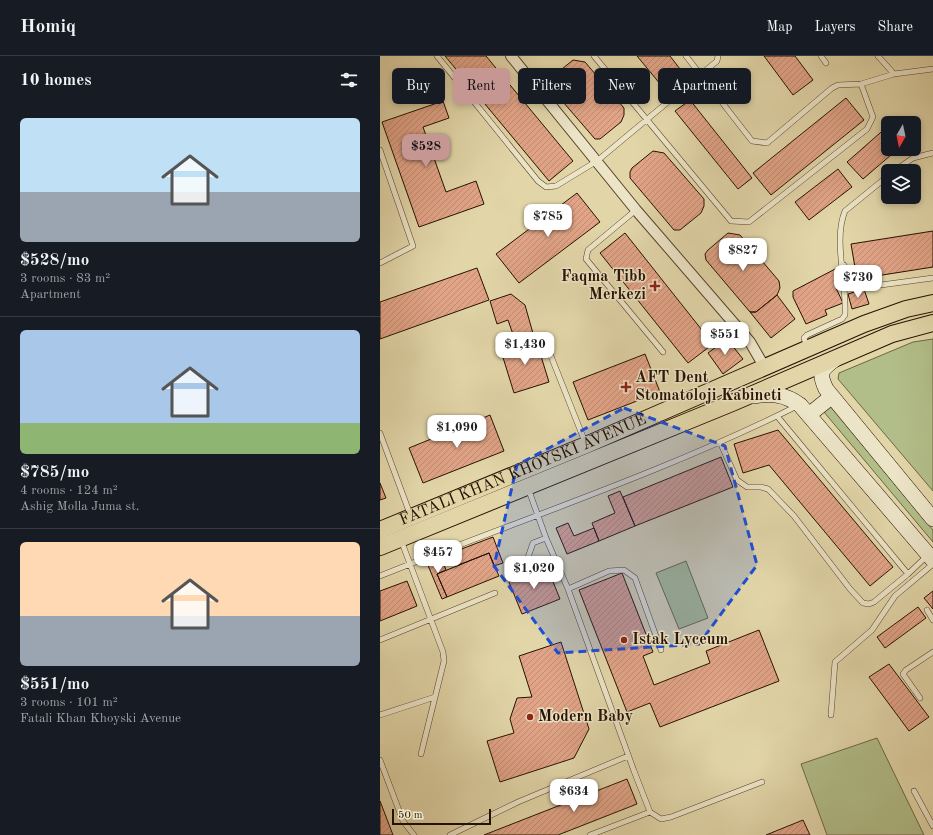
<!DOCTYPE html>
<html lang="en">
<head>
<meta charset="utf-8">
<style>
	:root { --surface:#171b24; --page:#242831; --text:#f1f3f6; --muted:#9ea1a6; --line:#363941; --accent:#c59692 }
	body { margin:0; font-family:"Old Standard TT",serif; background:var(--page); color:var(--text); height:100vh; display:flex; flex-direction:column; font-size:15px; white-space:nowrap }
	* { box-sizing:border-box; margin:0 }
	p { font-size:13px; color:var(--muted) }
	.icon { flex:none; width:22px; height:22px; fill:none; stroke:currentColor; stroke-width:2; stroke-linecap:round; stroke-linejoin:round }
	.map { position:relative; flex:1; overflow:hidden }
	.panel { display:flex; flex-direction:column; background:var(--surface); width:380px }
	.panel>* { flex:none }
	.guide { position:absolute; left:12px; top:12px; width:380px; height:36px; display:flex; gap:8px }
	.needle { width:26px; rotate:189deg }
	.controls { position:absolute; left:501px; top:60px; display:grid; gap:8px }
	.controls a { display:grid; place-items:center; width:40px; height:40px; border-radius:6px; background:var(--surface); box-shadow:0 2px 6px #0003; font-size:20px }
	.scale { position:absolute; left:12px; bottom:10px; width:99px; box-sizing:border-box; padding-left:4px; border:2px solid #271100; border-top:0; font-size:11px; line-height:14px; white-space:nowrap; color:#271100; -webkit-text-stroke:3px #ece4c7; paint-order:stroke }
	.price { position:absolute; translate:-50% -34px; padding:0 9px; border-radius:8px; background:#fff; color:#222; font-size:13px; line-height:26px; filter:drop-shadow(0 1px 2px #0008) }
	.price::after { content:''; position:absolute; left:50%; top:24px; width:12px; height:9px; margin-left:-6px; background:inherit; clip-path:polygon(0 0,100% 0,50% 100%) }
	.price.on { background:var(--accent); color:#111 }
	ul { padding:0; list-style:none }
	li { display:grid; align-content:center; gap:8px; height:212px; padding:0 20px }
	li+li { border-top:1px solid var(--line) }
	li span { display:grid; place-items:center; height:124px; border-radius:6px; color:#555 }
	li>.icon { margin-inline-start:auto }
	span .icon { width:72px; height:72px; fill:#fffc; stroke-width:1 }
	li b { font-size:17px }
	h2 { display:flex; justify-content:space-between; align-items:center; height:48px; padding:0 20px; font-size:17px }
	.pill { padding:0 14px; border-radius:6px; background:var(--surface); box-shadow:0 2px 6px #0003; font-size:14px; line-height:36px }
	.pill.on { background:var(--accent); color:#111 }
	header { display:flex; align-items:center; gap:24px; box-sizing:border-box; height:56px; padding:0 20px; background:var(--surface); border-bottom:1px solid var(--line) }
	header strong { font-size:19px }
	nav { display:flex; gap:22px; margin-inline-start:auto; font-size:14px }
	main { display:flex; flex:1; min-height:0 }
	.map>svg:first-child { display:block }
	.green { fill:#b2be89; stroke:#6c6844 }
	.building { fill:url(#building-hatch); stroke:#271100 }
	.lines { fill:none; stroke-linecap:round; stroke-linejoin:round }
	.service-casing { stroke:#56422a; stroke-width:6 }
	.minor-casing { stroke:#56422a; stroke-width:12 }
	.secondary-casing { stroke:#271100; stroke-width:16 }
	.primary-casing { stroke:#271100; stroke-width:18 }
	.service { stroke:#ece4c7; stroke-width:5 }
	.minor { stroke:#ece4c7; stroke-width:10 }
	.secondary { stroke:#ece4c7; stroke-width:15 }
	.primary { stroke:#e2d6a9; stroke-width:16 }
	.marked { fill:#1d4ed8; fill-opacity:0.2; stroke:#1d4ed8; stroke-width:3; stroke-dasharray:8 5; stroke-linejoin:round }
	.poi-dot { fill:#8f2418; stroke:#ece4c7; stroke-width:1.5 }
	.labels { text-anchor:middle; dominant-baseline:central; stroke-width:3; stroke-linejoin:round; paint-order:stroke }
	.poi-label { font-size:16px; font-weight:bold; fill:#271100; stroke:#ece4c7; text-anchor:start }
	.street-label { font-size:16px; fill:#271100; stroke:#ece4c7 }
</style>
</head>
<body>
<header>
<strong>Homiq</strong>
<nav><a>Map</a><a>Layers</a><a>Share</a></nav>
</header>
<main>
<section class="panel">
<h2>10 homes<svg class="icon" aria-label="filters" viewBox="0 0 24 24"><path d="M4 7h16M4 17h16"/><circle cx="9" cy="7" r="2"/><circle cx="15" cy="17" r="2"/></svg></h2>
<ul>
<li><span style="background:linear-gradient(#bfe0f5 60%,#9aa5b1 0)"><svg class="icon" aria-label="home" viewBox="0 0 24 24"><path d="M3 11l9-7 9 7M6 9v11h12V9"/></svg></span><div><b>$528/mo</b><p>3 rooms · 83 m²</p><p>Apartment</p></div></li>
<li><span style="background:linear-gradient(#a9c7e8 75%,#8fb573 0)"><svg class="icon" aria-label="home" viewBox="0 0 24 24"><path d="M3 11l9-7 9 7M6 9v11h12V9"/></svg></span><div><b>$785/mo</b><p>4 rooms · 124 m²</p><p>Ashig Molla Juma st.</p></div></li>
<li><span style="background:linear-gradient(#ffd9b3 60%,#9aa5b1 0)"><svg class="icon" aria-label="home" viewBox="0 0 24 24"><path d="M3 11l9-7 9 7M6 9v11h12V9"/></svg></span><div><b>$551/mo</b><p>3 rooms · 101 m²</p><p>Fatali Khan Khoyski Avenue</p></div></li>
</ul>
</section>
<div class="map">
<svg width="553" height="779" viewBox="0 0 553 779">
	<defs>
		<pattern id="building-hatch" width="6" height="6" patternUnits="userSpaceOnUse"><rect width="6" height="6" fill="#e1a487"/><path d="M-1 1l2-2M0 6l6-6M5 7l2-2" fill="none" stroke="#c18c73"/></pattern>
	</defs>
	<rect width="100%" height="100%" fill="#e2d6a9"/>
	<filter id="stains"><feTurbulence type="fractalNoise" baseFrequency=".005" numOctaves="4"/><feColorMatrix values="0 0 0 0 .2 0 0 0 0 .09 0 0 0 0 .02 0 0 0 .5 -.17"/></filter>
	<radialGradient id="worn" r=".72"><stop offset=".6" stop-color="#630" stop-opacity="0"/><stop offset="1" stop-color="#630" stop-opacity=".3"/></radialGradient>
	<path class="green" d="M553 283V435L458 323 459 317 533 286Z
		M450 350 553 474V486L444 356Z
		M306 505 328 562 299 573 276 517Z
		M497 682 544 779H447L421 708Z"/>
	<path class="building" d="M65 0H106L193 105 169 125Z
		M257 0H290L300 13 281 29Z
		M384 0H415L433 24 413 39Z
		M193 4 205 6 244 52V59L241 66 220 83H215L171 32 170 26 172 21Z
		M466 42 484 64 391 139 373 117Z
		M310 44 372 122 358 133 295 55Z
		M63 45 69 62 43 71 66 136 96 125 104 148 39 171 2 66Z
		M508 70V93H518L483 123 467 106Z
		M273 95 284 97 324 143V150L321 157 300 174H294L250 122V116L252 112Z
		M458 113 472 131 429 164 415 146Z
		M197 137 220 166 139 227 116 198Z
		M553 175V211L477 223 471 188Z
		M245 177 333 288 308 307 220 197Z
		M348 177 360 179 399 225 400 232 397 239 376 256H370L326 204 325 198 328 194Z
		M459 211 462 230 456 232 463 247 445 254 447 259 426 268 413 241V235Z
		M97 212 109 244 0 283V246Z
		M484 233 489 248 472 253 468 238Z
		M131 238 145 249 154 281 136 287 128 264 117 268 110 245Z
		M397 239 415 263 391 282 370 256H376Z
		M347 283 363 303 343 318 328 297Z
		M156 284 169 326 134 337 121 295Z
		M265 298 280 336 208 364 193 326Z
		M110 359 124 395 43 427 29 392Z
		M398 374 513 511 490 530 389 409 363 417 354 388Z
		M341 401 353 431 255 470 243 441Z
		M0 427 6 442 0 444Z
		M240 435 255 470 219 485 212 467 235 457 228 440Z
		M188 467 194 480 214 472 219 485 187 498 176 472Z
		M113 481 123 507 114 510 109 497 76 510 71 497Z
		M109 497 119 520 67 541 57 518Z
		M61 501 66 514 57 518 67 541 62 543 47 507Z
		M167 511 180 543 142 558 129 526Z
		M242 517 273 596 263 600 274 629 330 607 326 595 379 574 399 625 280 671 270 647 247 656 199 534Z
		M27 525 37 550 0 565V535Z
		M553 535V553L544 542Z
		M538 551 546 562 505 592 497 581Z
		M181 586 209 673 194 702 120 726 107 685 134 677 130 663 137 642 152 641 139 600Z
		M509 608 549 661 529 675 489 621Z
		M247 723 257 748 178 779H104Z
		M0 745 13 779H0Z
		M423 764 430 779H386Z"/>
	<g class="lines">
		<g class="service-casing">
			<path id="service" d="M57 0 158 125 166 131 176 130 217 105 337 5 338 0
				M214 0 351 165 369 166 487 73 493 61 481 28
				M306 0 372 85 387 87 452 32 458 29 481 28 514 18 553 13
				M441 0 446 7
				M498 0 514 18
				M0 94 33 190 0 207
				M514 115 533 102 553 97
				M256 154 208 194 206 203 283 296
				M464 209C470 221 473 227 486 231L553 222
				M165 285 205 386
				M427 291 424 282 427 279 462 263 465 259C467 227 453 184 465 155L508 120
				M0 377 30 458
				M340 386 357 424 367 431H381L388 433 414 460 470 533 483 547 489 548 494 546 528 518 397 360
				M148 432 166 482 188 533 254 715 270 756 281 763 291 761 382 726
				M21 484 63 596 64 605 41 698
				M145 510 153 487 166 482
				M528 518 548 499
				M0 520C139 464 283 417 417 350
				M188 533 229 515 244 514 255 522 281 594
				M547 554 553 564
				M0 584 115 537
				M540 642 523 618 526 614 553 596
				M0 659 55 641
				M451 659 455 606 492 574 515 540 553 508
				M0 704 23 765 34 779
				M534 735 553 770
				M70 779 138 746 248 700
				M210 779 270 756"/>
		</g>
		<g class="minor-casing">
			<path id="minor" d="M131 0 256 154 370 286 385 312"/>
		</g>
		<g class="secondary-casing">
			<path id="secondary" d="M455 303C441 314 438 316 446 333L553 463
				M373 340C391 337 405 338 420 349L553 504
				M430 358 451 341"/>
		</g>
		<g class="primary-casing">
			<g id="primary">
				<path id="s1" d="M0 474 206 389 484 268 526 253 553 247"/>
				<path d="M0 491 352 347 512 278 553 267"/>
			</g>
		</g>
		<use href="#service" class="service"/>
		<use href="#minor" class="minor"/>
		<use href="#secondary" class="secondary"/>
		<use href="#primary" class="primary"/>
	</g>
	<path class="marked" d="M244 352 345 390 377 509 319 588 178 597 114 510 137 409Z"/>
	<g class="poi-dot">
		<path d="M273 224h4v4h4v4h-4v4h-4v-4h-4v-4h4z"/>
		<path d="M244 325h4v4h4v4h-4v4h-4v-4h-4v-4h4z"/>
		<circle cx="244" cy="584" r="4"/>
		<circle cx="150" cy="661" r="4"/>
	</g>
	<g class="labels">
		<g class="poi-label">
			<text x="266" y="221" text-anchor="end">Faqma Tibb<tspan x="266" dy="18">Merkezi</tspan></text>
			<text x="255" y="322">AFT Dent<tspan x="255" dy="18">Stomatoloji Kabineti</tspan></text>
			<text x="252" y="584">Istak Lyceum</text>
			<text x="158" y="661">Modern Baby</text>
		</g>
		<g class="street-label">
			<text stroke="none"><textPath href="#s1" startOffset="155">FATALI KHAN KHOYSKI AVENUE</textPath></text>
		</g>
	</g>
	<rect width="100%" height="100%" filter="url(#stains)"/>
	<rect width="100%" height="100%" fill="url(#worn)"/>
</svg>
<div class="controls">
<a><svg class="needle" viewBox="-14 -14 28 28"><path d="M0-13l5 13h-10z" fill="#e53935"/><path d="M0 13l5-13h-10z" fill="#9ea1a6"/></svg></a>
<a><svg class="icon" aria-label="layers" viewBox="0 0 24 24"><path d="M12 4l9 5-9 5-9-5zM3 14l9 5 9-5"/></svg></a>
</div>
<div class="scale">50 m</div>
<b class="price on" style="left:46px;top:112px">$528</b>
<b class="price" style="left:168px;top:182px">$785</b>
<b class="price" style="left:363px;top:216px">$827</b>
<b class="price" style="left:478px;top:243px">$730</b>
<b class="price" style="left:345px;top:300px">$551</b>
<b class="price" style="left:145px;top:310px">$1,430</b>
<b class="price" style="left:77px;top:393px">$1,090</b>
<b class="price" style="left:58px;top:518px">$457</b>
<b class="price" style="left:154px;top:534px">$1,020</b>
<b class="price" style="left:194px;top:757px">$634</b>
<div class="guide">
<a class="pill">Buy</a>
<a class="pill on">Rent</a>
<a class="pill">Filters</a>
<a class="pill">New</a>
<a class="pill">Apartment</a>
</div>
</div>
</main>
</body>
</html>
